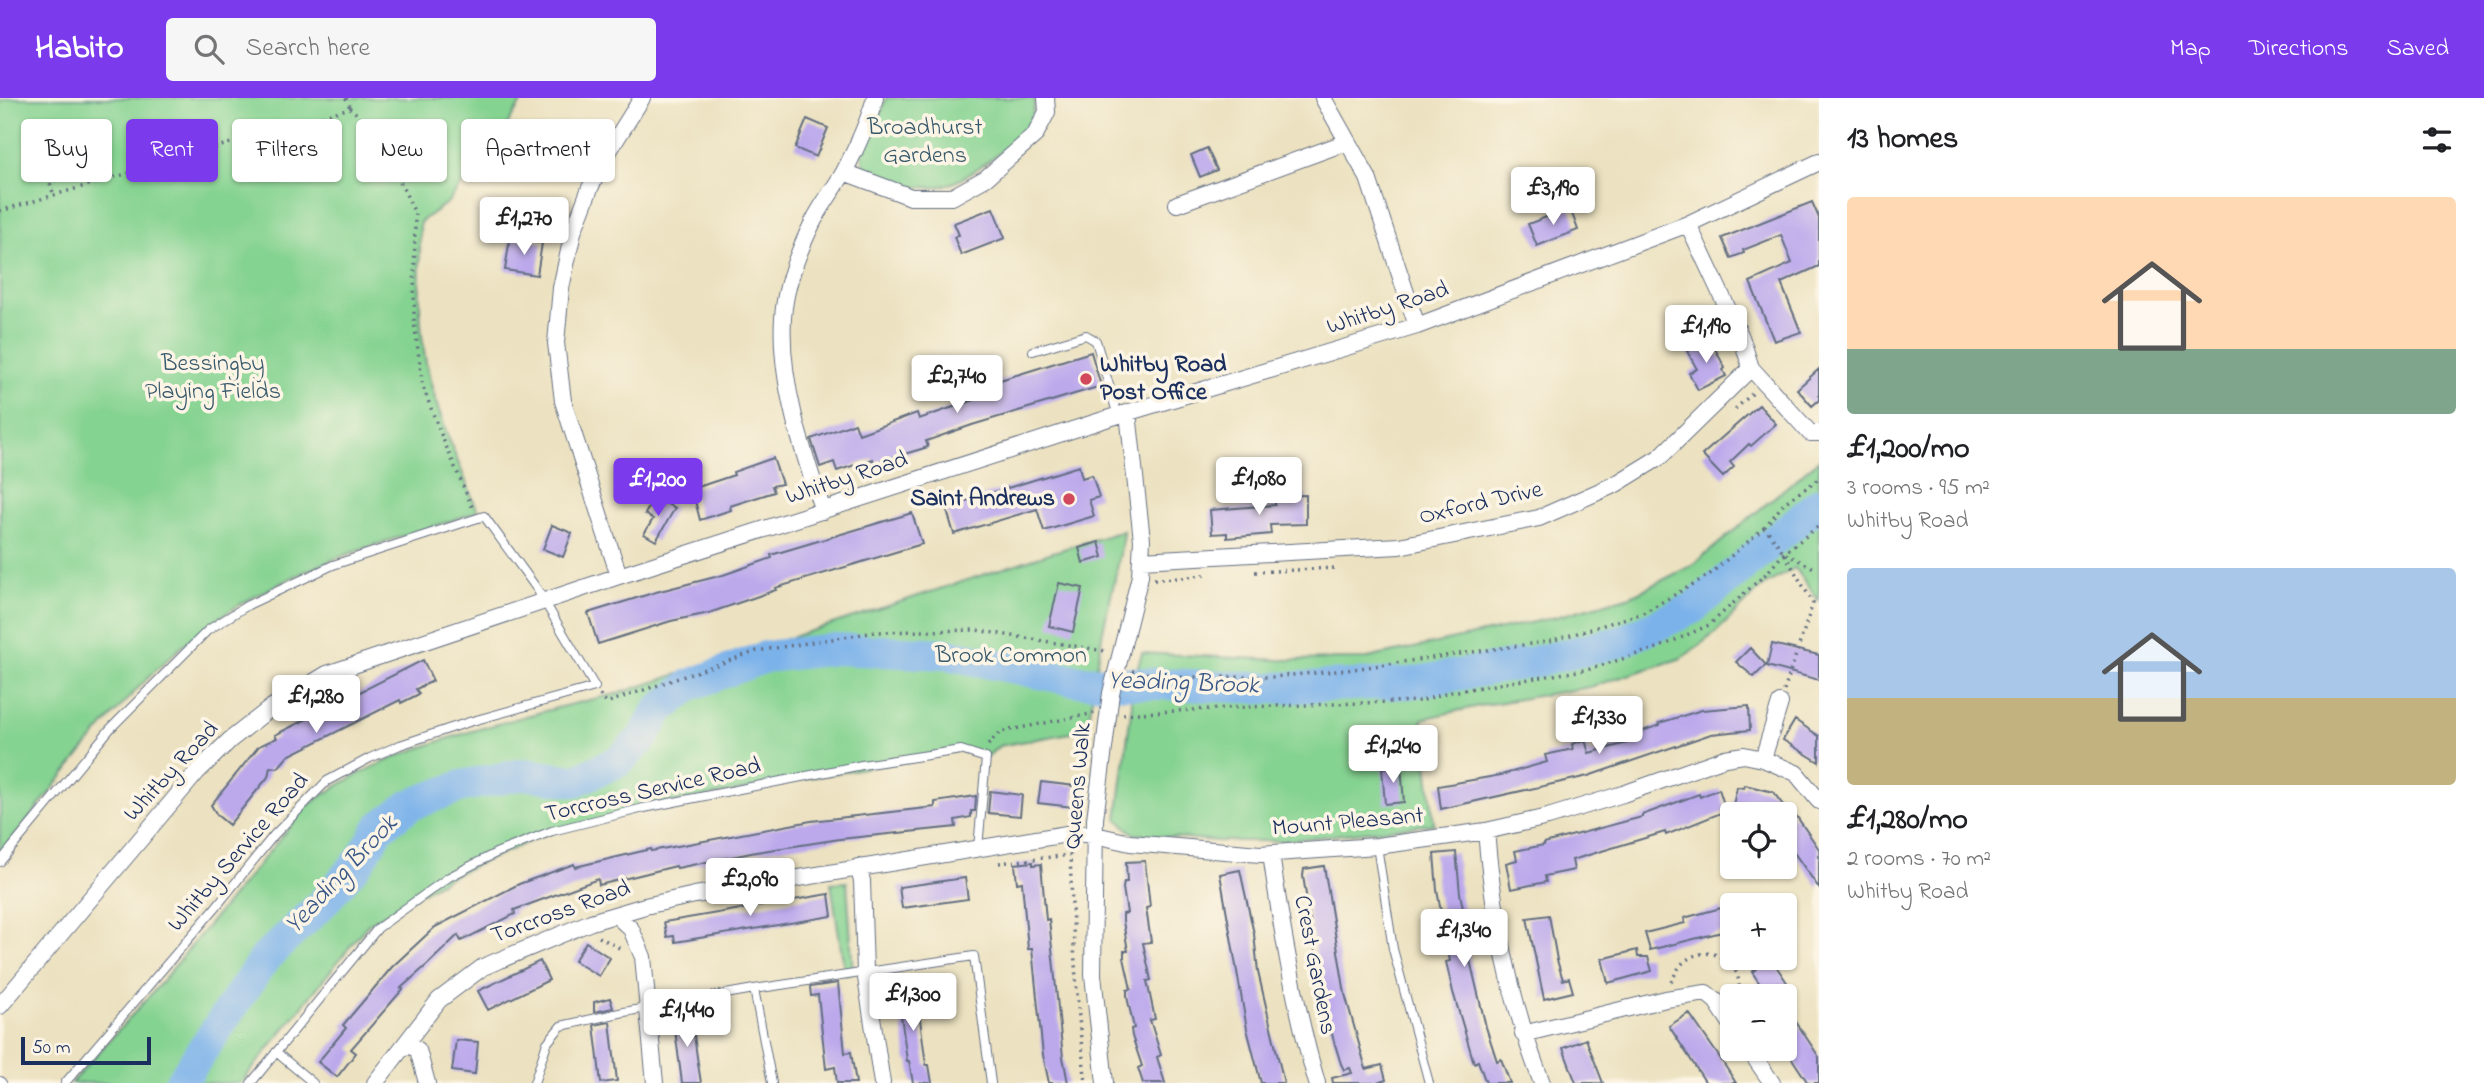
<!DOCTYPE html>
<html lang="en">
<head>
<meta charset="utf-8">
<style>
	:root { --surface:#fff; --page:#f6f6f6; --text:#202124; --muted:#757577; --accent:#7c3aed }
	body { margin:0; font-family:"Indie Flower",sans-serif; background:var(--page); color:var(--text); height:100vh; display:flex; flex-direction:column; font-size:26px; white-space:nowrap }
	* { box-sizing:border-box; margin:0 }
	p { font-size:23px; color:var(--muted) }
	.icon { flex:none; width:38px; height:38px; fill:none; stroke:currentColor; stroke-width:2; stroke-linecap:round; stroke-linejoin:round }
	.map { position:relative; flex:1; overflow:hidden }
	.details { display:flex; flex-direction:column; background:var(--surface); width:665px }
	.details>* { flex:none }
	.hud { position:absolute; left:21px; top:21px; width:665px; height:63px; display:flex; gap:14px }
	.tools { position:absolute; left:1720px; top:704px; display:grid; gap:14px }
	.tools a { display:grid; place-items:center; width:77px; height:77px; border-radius:7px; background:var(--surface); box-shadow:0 2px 5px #0004; font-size:35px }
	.scale { position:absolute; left:21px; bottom:18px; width:130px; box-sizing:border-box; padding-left:7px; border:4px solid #1b2f5e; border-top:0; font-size:19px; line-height:24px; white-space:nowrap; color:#1b2f5e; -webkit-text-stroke:5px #fcf5e5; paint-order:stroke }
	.price { position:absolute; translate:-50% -60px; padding:0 16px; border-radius:7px; background:#fff; color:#222; font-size:23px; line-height:46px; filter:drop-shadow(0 2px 4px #0008) }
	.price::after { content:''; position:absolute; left:50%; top:42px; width:21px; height:16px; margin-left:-10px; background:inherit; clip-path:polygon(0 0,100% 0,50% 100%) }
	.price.on { background:var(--accent); color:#fff }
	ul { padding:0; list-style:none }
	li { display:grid; align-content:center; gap:14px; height:371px; padding:0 28px }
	li span { display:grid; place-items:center; height:217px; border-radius:7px; color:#555 }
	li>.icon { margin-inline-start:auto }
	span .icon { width:126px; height:126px; fill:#fffc; stroke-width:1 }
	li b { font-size:30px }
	h2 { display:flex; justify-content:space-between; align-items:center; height:84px; padding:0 28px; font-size:30px }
	.tag { padding:0 24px; border-radius:7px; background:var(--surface); box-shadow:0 2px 5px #0004; font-size:24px; line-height:63px }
	.tag.on { background:var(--accent); color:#fff }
	header { display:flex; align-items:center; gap:42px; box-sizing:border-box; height:98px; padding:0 35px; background:var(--accent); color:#fff }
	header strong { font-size:33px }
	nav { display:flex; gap:38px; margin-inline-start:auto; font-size:24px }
	.search { width:490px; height:63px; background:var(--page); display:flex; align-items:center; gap:18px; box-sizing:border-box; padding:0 24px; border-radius:7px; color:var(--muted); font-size:26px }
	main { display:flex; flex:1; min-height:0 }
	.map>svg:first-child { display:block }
	.green { fill:#85d391; stroke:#508178; stroke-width:2 }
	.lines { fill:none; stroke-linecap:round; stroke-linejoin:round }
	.river { stroke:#7bb2ea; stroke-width:32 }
	.building { fill:#bba9ec }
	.lane-casing { stroke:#646e81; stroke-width:10 }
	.street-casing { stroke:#646e81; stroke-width:18 }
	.path { stroke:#646e81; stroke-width:3.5; stroke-dasharray:2 5; stroke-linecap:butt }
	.lane { stroke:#fff; stroke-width:8 }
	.street { stroke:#fff; stroke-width:16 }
	.poi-dot { fill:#d1495b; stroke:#fcf5e5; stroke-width:2.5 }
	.labels { text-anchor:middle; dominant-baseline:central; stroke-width:7; stroke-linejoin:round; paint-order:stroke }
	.park-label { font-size:24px; fill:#36586b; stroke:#fcf5e5 }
	.street-label { font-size:24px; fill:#1b2f5e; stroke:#fcf5e5 }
	.poi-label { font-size:24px; font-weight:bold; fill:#1b2f5e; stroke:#fcf5e5; text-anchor:start }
	.water-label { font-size:26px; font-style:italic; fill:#385688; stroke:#fcf5e5 }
</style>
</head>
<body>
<header>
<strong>Habito</strong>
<div class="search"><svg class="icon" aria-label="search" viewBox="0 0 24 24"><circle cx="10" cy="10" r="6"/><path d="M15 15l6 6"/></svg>Search here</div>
<nav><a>Map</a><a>Directions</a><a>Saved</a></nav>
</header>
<main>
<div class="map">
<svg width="1819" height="985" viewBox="0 0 1819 985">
	<rect width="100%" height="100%" fill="#fcf5e5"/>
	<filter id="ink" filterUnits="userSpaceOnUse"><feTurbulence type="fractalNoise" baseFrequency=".0143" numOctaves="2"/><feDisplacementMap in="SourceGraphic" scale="14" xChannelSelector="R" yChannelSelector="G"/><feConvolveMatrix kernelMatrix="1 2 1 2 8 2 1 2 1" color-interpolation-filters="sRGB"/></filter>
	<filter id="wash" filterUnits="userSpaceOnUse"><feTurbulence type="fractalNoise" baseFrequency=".00686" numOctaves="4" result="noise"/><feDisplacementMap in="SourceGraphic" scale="28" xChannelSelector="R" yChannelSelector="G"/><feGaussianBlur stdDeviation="1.57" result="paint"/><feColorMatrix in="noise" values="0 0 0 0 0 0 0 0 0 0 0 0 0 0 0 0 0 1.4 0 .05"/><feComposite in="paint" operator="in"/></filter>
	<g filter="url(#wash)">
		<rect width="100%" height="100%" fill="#ece2c1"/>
		<path class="green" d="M10 0H524L504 32 448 104 420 124C420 170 417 219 426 265 436 315 459 366 478 413 430 432 380 443 332 462 303 474 273 488 246 503 146 559 71 670 0 757V3Z
			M886 0H1035C1033 31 1021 38 998 56 985 65 972 76 957 83 930 97 887 86 864 69L862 56 875 31Z
			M1819 362V503L1795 470 1763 488 1714 536 1682 560 1590 589 1479 608 1422 621 1434 726 1283 743H1219L1134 736 1117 721 1132 606 1130 594 1142 555 1279 562 1363 561 1552 520 1631 498 1693 467Z
			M1123 433C1120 473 1105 512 1100 551 1095 578 1092 605 1087 632L999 648 986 660 961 652 672 705 548 735 449 779 368 826 241 985H71L159 887 306 709C363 666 429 645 497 626 537 615 576 604 617 596L1050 455Z
			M847 784 853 875 845 877 831 785Z"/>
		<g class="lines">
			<path class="river" d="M180 985 265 860 321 807 361 761 380 729 410 707 462 688 524 676 575 683 619 663 642 641 659 612 690 587 765 559 835 551 946 556 1079 583 1268 590 1409 585 1529 565 1623 543 1693 510 1819 405"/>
		</g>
		<g id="blocks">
			<path class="building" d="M807 21 828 30 816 59 795 50Z
				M1207 50 1217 72 1200 79 1191 57Z
				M1812 104 1819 120V168L1781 185 1801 234 1774 243 1750 184 1792 165 1781 137 1743 152 1744 155 1731 160 1722 140Z
				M993 110 1005 140 961 157 954 139 959 137 954 125Z
				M1570 110 1578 132 1537 148 1528 126Z
				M510 140 542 145 537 177 505 172Z
				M1710 241 1725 270 1723 272 1726 278 1698 292 1689 275 1697 271 1687 253Z
				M1091 254 1101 288 972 327 926 343 928 349 874 365 873 361 837 373 834 364 820 369 811 341 855 325 859 336 917 315 919 321 1000 293 997 283Z
				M1819 271V302L1812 308 1797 291Z
				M1759 307 1776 326 1751 348 1749 346 1730 364 1734 369 1723 379 1702 357Z
				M773 360 782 386 772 388 774 394 730 408 731 412 700 422 692 391 734 377 733 374Z
				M1079 368 1082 380 1092 377 1099 399 1089 402 1094 418 1044 433 1037 411 954 436 946 409Z
				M1306 397V426L1270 427 1271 436 1227 440V435L1212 436 1210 412 1275 407V398Z
				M655 399 675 410 656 443 644 436 653 421 645 416Z
				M912 415 922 446 775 490 776 492 709 515 671 523 598 546 588 515 656 494 723 477 772 460 771 457Z
				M552 427 572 435 563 459 543 451Z
				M1099 444 1103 459 1083 465 1079 450Z
				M1059 485 1083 490 1073 534 1049 528Z
				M1772 546 1819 557V582L1767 568Z
				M1750 550 1766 567 1754 579 1736 564Z
				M423 562 433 583 416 591 419 596 401 605 400 602 288 658 278 670 270 669 268 679 229 727 217 717 211 707 259 648 277 640 275 637Z
				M1749 608 1750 632 1711 636 1588 678 1441 711 1438 688 1501 677 1547 664 1545 657 1573 651 1572 646 1585 642 1589 655 1627 645 1625 639 1660 627 1659 625 1702 612Z
				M1795 622 1819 638V664L1783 642Z
				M1401 668 1404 704 1385 706 1382 670Z
				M1041 684 1075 688 1073 709 1038 705Z
				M1745 687 1773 694 1793 720 1797 719 1819 751V790L1785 742V716H1760L1733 707 1737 689 1744 690Z
				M1719 691 1726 713 1666 737 1665 734 1572 762 1574 772 1545 778 1546 784 1511 791 1506 765 1517 762 1515 753 1544 747V745L1642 719V717L1699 696 1700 699Z
				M990 693 1022 697 1020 718 988 715Z
				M976 698 975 713H971V719L955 722 956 729 840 741 756 754 677 770 676 768 599 787 598 781 514 812 515 816 461 843 458 837 427 867 401 890 403 891 351 951 356 955 337 979 318 964 346 930 343 927 392 869 435 829 519 786 574 766 575 769 651 751V753L811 723 935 709V704Z
				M1456 754 1460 795 1471 853 1468 854 1486 929 1497 963 1501 961 1510 985H1486L1478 963 1474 965 1453 894 1446 864 1450 863 1437 792 1434 756Z
				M1145 763 1150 809 1146 810 1151 844 1143 845 1151 882 1147 883 1155 921 1150 922 1161 957 1157 959 1165 985H1143L1138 970 1142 968 1132 938 1131 931 1134 930 1127 899V892L1131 891 1124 860V853H1128L1123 823V816L1127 815 1123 790 1124 784H1127L1126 764Z
				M1033 764V767L1041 766 1046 822 1049 821 1063 959 1068 985H1049L1043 957 1032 851H1028L1022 784 1017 785 1015 766Z
				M1324 768 1345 896 1366 971 1382 967 1386 982 1377 985H1333L1332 980 1352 975 1350 970 1344 972 1341 966 1333 940 1321 890 1303 778 1304 771Z
				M1240 772 1254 836 1258 874 1284 985H1261L1247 931 1220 776Z
				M965 780 968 801 902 810 899 789Z
				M829 796 832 818 675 844 674 838 667 839 664 824Z
				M1721 810 1726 833 1650 852 1645 835 1685 825 1684 820Z
				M1549 817 1557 862 1563 882 1569 880 1573 894 1544 901 1527 820Z
				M586 844 610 860 599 878 574 863Z
				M1637 852 1638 859H1648L1652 873 1608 885 1602 861Z
				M1748 859H1770L1792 892 1784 898H1768L1752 874 1756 871Z
				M540 863 549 882 488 912 478 893Z
				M915 883 926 967H929L932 985H913L909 963H907L897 886Z
				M838 885 845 955 851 954 856 985H837L835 969 826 971 818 897 811 898 810 889Z
				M610 900 613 910 594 914V904Z
				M1785 907 1819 959V985H1808L1785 950Z
				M691 915 697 959 701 985H682L673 917Z
				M1689 915 1720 960 1736 985H1706L1669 928Z
				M610 924 617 983 601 985 594 927Z
				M1586 941 1603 985H1576L1563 950Z
				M456 942 478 944 475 976 452 973Z"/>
		</g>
	</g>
	<g filter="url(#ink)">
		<use href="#blocks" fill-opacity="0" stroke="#646e81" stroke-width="2"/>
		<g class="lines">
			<g class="lane-casing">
				<path id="lane" d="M1033 253 1086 237 1096 243 1118 318
					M1377 748 1393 851 1429 985
					M0 764 110 631 208 532 248 507 333 467 484 418 537 491 595 589 469 624 400 647 370 660 327 683 274 737 215 810 65 985
					M754 891 974 858 991 985
					M276 954 313 985
					M0 983 2 985
					M251 985 378 830 449 779 496 755 552 733 644 710 862 667 961 652 986 660 978 750
					M534 985 547 945 561 928 624 914 754 891 772 985"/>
			</g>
			<g class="street-casing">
				<path id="street" d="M1323 0 1368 80 1417 228
					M844 74 911 99H952L986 80 1035 37 1047 14 1046 0
					M1177 106 1347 44
					M1751 270 1810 335H1819
					M823 413C803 354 779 284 783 220 785 186 798 154 813 124 822 106 834 91 844 74 856 51 868 25 875 0
					M1141 462 1399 448 1539 420 1616 386 1660 359 1751 270 1741 239 1688 126
					M619 478 563 303 556 245 561 190 573 134 590 90 607 56 642 0
					M1763 661 1780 605
					M1486 733C1493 819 1511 905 1542 985
					M1271 756C1282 834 1295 910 1317 985
					M858 769 862 783 865 873 882 985
					M616 817 631 831 643 859 655 985
					M0 908 197 674 230 642 272 609 327 576 619 478 1106 321 1417 228 1688 126 1819 64
					M1523 936 1666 901 1706 895 1716 903 1732 927
					M407 946 418 952 427 985
					M1748 950 1772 985
					M375 985 439 902 483 869 591 824 645 808 695 797 1073 735 1095 737 1130 745 1260 756 1377 748 1486 733 1548 719 1623 696 1725 660 1744 657 1763 661 1796 675 1819 703
					M1105 985 1093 877 1095 721 1111 595 1140 478 1142 442 1128 315"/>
			</g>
			<path class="path" d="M346 0 350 10
				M46 72 54 98
				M0 113 350 10 358 17 391 65 415 115 414 223 423 289 440 334 473 411
				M1735 311 1753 295
				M1786 456 1814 470
				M1255 474 1335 470
				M1154 481 1182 480 1209 476
				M1132 573 1170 579H1272L1346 572 1551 543 1643 515 1709 477 1765 429
				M1784 593 1813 505 1784 455 1765 429 1784 405 1819 381
				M600 597 606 605 757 553 875 534 976 532 1105 553
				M1123 616 1245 609 1421 603 1445 595 1590 571 1660 549 1709 527 1768 474 1784 455 1819 428
				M988 647 1000 634 1095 615
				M999 765 1070 757C1073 835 1076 907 1086 985
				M599 839 623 852
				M1671 884C1675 877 1678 869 1684 864 1710 842 1746 865 1738 898"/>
			<use href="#lane" class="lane"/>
			<use href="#street" class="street"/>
		</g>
	</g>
	<g class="poi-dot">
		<circle cx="1086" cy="281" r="7"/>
		<circle cx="1069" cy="401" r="7"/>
	</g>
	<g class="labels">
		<g class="park-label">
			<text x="925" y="30">Broadhurst<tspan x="925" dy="28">Gardens</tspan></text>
			<text x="213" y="266">Bessingby<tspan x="213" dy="28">Playing Fields</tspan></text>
			<text x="1011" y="558">Brook Common</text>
		</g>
		<g class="street-label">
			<text transform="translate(1388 211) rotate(-18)">Whitby Road</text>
			<text transform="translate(847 381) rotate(-18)">Whitby Road</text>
			<text transform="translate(1481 406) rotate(-13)">Oxford Drive</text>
			<text transform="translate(172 674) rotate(-47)">Whitby Road</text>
			<text transform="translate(1079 688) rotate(-85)">Queens Walk</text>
			<text transform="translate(653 693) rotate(-13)">Torcross Service Road</text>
			<text transform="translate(1348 725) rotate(-5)">Mount Pleasant</text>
			<text transform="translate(239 755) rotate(-49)">Whitby Service Road</text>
			<text transform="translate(561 815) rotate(-20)">Torcross Road</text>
			<text transform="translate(1314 867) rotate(79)">Crest Gardens</text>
		</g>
		<g class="poi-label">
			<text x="1100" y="267">Whitby Road<tspan x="1100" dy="28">Post Office</tspan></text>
			<text x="1055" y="401" text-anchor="end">Saint Andrews</text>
		</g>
		<g class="water-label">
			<text transform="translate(1183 586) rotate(2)">Yeading Brook</text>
			<text transform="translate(342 777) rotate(-47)">Yeading Brook</text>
		</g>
	</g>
</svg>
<div class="tools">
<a><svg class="icon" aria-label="locate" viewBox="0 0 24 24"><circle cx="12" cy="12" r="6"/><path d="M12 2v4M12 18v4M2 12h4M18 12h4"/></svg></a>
<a>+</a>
<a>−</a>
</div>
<div class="scale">50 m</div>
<b class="price" style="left:1553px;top:129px">£3,190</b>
<b class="price" style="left:524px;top:159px">£1,270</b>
<b class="price" style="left:1706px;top:267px">£1,190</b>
<b class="price" style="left:957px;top:317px">£2,740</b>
<b class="price" style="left:1259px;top:419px">£1,080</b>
<b class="price on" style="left:658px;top:420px">£1,200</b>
<b class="price" style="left:316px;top:637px">£1,280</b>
<b class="price" style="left:1599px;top:658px">£1,330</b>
<b class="price" style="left:1393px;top:687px">£1,240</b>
<b class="price" style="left:750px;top:820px">£2,090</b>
<b class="price" style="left:1464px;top:871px">£1,340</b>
<b class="price" style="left:913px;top:935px">£1,300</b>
<b class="price" style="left:687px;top:951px">£1,440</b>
<div class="hud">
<a class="tag">Buy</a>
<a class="tag on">Rent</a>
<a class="tag">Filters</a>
<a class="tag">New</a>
<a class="tag">Apartment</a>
</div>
</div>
<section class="details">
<h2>13 homes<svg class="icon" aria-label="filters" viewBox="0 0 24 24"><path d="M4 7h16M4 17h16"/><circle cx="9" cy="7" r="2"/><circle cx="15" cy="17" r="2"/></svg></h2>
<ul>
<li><span style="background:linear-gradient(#ffd9b3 70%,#7fa58c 0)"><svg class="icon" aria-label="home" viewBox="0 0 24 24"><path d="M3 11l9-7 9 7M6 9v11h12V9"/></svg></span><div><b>£1,200/mo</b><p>3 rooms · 95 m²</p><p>Whitby Road</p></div></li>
<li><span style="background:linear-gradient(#a9c7e8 60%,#c2b280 0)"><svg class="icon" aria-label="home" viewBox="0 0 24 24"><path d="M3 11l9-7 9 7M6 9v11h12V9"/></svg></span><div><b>£1,280/mo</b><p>2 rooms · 70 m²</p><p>Whitby Road</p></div></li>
</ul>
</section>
</main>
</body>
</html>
